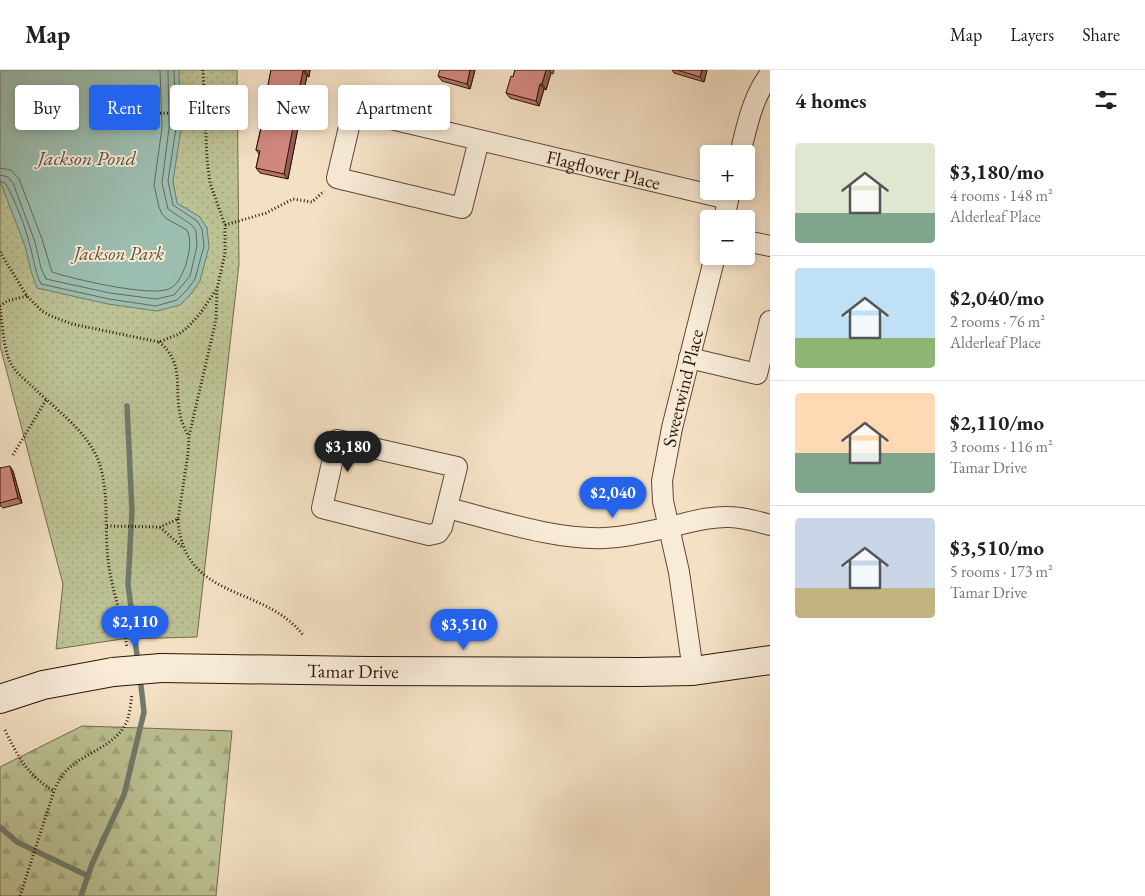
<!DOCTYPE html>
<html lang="en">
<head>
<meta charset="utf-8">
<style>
	:root { --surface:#fff; --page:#f6f6f6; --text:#202124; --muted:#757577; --line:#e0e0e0; --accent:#2563eb }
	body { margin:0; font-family:"EB Garamond",serif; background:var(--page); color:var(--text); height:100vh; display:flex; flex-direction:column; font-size:19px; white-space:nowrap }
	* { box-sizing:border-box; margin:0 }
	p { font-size:16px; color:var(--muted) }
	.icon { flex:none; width:28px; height:28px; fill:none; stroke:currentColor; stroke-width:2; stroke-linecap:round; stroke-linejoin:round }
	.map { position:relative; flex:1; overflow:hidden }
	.sheet { display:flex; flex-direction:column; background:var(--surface); width:375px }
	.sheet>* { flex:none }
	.banner { position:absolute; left:15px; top:15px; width:475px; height:45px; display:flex; gap:10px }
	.tools { position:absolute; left:700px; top:75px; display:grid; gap:10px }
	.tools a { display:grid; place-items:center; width:55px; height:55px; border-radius:5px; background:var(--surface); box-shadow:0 2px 8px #0003; font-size:25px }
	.price { position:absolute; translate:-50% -42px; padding:0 11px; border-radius:18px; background:var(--accent); color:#fff; font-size:16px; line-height:32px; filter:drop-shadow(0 1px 2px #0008) }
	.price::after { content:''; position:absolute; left:50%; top:30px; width:15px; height:11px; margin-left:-8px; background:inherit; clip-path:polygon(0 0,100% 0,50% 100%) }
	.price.selected { background:#222; color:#fff }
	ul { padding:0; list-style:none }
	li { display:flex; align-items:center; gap:15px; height:125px; padding:0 25px }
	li+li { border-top:1px solid var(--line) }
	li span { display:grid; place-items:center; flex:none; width:140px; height:100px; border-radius:5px; color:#555 }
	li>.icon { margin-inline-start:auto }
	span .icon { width:60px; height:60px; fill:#fffc; stroke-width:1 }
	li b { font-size:21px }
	h2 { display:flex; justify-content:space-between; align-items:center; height:60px; padding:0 25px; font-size:21px }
	.chip { padding:0 18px; border-radius:5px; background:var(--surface); box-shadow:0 2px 8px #0003; font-size:18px; line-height:45px }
	.chip.selected { background:var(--accent); color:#fff }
	header { display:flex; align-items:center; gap:30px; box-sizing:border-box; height:70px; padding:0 25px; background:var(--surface); border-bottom:1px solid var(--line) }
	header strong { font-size:24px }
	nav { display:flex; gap:28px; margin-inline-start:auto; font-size:18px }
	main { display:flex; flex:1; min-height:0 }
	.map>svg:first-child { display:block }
	.forest { fill:url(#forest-firs); stroke:#756b4c }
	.park { fill:url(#park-dots); stroke:#756b4c }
	.water { fill:#9cbeb0; stroke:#707a6b }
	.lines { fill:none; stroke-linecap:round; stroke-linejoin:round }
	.shore { stroke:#65695a; stroke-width:1 }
	.stream { stroke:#707a6b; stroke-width:5.5 }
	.street-casing { stroke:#604734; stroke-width:22 }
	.secondary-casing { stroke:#2e1404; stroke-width:30 }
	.path { stroke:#2e1404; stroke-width:3; stroke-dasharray:1 2.5; stroke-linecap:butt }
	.street { stroke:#f8ecd9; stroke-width:20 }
	.secondary { stroke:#f8ecd9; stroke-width:28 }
	.secondary-bridge-casing { stroke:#2e1404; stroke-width:30; stroke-linecap:butt }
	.secondary-bridge { stroke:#f8ecd9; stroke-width:28 }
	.wall { fill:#b3746c; stroke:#2e1404 }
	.shaded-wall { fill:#925e58; stroke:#2e1404 }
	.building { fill:#d0877e; stroke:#2e1404 }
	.labels { text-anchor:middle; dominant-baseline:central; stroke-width:4; stroke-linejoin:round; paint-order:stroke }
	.street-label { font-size:19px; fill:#2e1404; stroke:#f8ecd9 }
	.park-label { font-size:19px; font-style:italic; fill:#605136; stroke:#f8ecd9 }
	.water-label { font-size:20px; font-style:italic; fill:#545040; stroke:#f8ecd9 }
</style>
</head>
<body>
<header>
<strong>Map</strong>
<nav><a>Map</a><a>Layers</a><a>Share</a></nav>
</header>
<main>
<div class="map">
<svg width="770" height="826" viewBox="0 0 770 826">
	<defs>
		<pattern id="forest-firs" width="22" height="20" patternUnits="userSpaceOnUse" patternTransform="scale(1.25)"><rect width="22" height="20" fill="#bcc294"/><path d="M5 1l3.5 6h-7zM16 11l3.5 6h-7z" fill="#a2a67e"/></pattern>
		<pattern id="park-dots" width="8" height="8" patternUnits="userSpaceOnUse" patternTransform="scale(1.25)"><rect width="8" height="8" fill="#bcc294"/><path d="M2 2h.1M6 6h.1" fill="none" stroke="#a2a67e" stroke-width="1.8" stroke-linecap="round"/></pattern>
	</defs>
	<rect width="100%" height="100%" fill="#f4e1c5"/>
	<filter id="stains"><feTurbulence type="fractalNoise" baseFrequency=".004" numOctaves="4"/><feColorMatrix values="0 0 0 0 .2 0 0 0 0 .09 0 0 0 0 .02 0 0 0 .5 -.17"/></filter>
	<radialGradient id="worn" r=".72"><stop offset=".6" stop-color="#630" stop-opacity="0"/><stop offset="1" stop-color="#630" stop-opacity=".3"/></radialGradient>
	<path class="forest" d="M82 656 232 661 216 826H0V697Z"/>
	<path class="park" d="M0 0H237L239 194 197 567 122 569 56 579 63 514 0 276Z"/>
	<path class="water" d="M0 0H179L181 59 173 111 177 133 200 147 207 158 209 177 200 211 191 224 180 235 157 241 108 234 37 218 31 201 25 176 0 111Z"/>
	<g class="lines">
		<path class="shore" d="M0 98 11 100 19 109 42 169 52 202C73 209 150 227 169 219 178 215 183 203 186 194 189 184 192 170 187 160L167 149 162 144 159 137 154 115 162 58 160 0
			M0 105 8 107 13 113 35 172 41 198 46 209 110 223 156 229 174 225 190 206 197 176 196 161 192 155 168 139 162 113 169 58 168 0
			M0 111 6 114C16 133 25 155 30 176 34 189 35 202 41 214L109 229 156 236 177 230 187 220 195 209 204 176 202 159 197 151 173 135 168 111 176 58 174 0"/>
		<path class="stream" d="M127 336 132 441 128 514 138 593
			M0 757 17 772 88 806
			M81 826 92 794 124 725 144 642 140 607"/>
		<g class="street-casing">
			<g id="street">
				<path id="s1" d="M479 70 462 138 337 108 353 40 728 129"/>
				<path d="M740 84C747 56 752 28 770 4"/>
				<path d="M724 149 730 121"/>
				<path d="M746 171 770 176"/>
				<path d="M689 288 757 304 770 251"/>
				<path d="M337 370 457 397 442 457 438 463 429 465 322 438Z"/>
				<path d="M447 438C497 450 553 470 605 468 626 467 648 462 669 457 688 453 708 446 729 447 743 447 756 451 770 455"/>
				<path id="s2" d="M693 601 679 502 663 431 662 411 672 358 715 186"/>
			</g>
		</g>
		<g class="secondary-casing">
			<g id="secondary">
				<path id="s3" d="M161 598 367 601 639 602 693 601 770 590"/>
				<path d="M0 629 43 615 113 602"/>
			</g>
		</g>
		<path class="path" d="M153 43 204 44
			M225 155 266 143 293 129 312 132 324 121
			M0 182 27 226 42 241 51 246 72 254 159 272 179 264 188 257 199 245 217 219
			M0 236 7 231 27 226
			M0 239C3 256 3 276 10 292 15 302 25 310 33 317 54 338 84 359 97 387 110 418 104 455 108 489 111 519 123 548 127 578
			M159 272C185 293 174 316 180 344 181 352 185 359 188 365
			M13 385 46 330
			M178 449C183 532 264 514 303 565
			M107 456 160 457 178 449 188 384 189 366 216 250 217 219 225 183V155L210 113 207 89 203 0
			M160 457 182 477
			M5 660C18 687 28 706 54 721
			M20 826 54 721C58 712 62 704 69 698 87 682 117 675 127 651 130 643 131 632 132 624"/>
		<use href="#street" class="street"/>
		<use href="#secondary" class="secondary"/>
		<g class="secondary-bridge-casing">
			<path id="secondary-bridge" d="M113 602 161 598"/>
		</g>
		<use href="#secondary-bridge" class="secondary-bridge"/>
	</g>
	<path class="wall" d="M271 0H310L309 7 307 6 296 55 298 58 288 109 260 103 256 98 259 84 256 80 263 48 262 46Z
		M475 0 470 19 442 11 438 6Z
		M515 0H554L553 4 551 3 546 20 544 19 539 36 510 28 506 23 513 7Z
		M672 0H707L704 12 674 3Z
		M0 398 13 401 22 433 3 438 1 436H0Z"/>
	<path class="shaded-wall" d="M305 0H310L309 7 305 1Z
		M470 0H475L470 19 467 14Z
		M546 0H549L551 3 546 20 542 14Z
		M702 0H707L704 12 700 7Z
		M303 1 307 6 296 55 298 58 288 109 284 104 292 52Z
		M540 14 544 19 539 36 536 31Z
		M10 396 13 401 22 433 18 428Z"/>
	<path class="building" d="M271 0H305V1H303L292 52H294L284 104 256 98 260 81 256 80 264 46H262Z
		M440 0H470L467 14 438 6Z
		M515 0H546L542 14H540L536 31 506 23 511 6 513 7Z
		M677 0H702L700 7Z
		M10 396 18 428 0 433V398Z"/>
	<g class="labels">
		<g class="street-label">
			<text stroke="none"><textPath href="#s1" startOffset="526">Flagflower Place</textPath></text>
			<text stroke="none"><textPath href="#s2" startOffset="288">Sweetwind Place</textPath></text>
			<text stroke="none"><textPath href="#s3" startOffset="192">Tamar Drive</textPath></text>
		</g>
		<g class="park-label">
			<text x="119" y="183">Jackson Park</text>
		</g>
		<g class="water-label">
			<text x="87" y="88">Jackson Pond</text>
		</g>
	</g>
	<rect width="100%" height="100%" filter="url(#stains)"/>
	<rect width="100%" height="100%" fill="url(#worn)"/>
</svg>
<div class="tools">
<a>+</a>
<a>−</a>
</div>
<b class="price selected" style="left:348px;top:403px">$3,180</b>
<b class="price" style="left:613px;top:449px">$2,040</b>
<b class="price" style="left:135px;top:578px">$2,110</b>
<b class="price" style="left:464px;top:581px">$3,510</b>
<div class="banner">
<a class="chip">Buy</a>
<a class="chip selected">Rent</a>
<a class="chip">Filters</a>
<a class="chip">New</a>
<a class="chip">Apartment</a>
</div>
</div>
<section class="sheet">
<h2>4 homes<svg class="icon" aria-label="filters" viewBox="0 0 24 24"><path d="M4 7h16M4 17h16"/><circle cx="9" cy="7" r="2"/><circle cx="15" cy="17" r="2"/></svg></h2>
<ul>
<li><span style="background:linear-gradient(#dfe7d0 70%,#7fa58c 0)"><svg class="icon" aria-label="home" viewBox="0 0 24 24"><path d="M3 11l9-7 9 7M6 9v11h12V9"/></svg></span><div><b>$3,180/mo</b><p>4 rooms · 148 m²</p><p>Alderleaf Place</p></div></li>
<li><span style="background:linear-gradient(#bfe0f5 70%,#8fb573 0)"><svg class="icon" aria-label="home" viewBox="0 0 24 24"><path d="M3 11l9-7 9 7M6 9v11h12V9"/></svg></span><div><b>$2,040/mo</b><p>2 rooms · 76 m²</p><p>Alderleaf Place</p></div></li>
<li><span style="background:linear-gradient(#ffd9b3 60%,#7fa58c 0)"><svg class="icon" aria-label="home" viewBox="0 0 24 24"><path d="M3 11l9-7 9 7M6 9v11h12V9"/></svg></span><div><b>$2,110/mo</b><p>3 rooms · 116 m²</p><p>Tamar Drive</p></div></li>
<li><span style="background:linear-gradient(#c9d6e8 70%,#c2b280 0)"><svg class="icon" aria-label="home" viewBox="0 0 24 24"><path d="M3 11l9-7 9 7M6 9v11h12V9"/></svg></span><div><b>$3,510/mo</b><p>5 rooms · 173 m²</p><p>Tamar Drive</p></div></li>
</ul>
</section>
</main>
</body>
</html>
